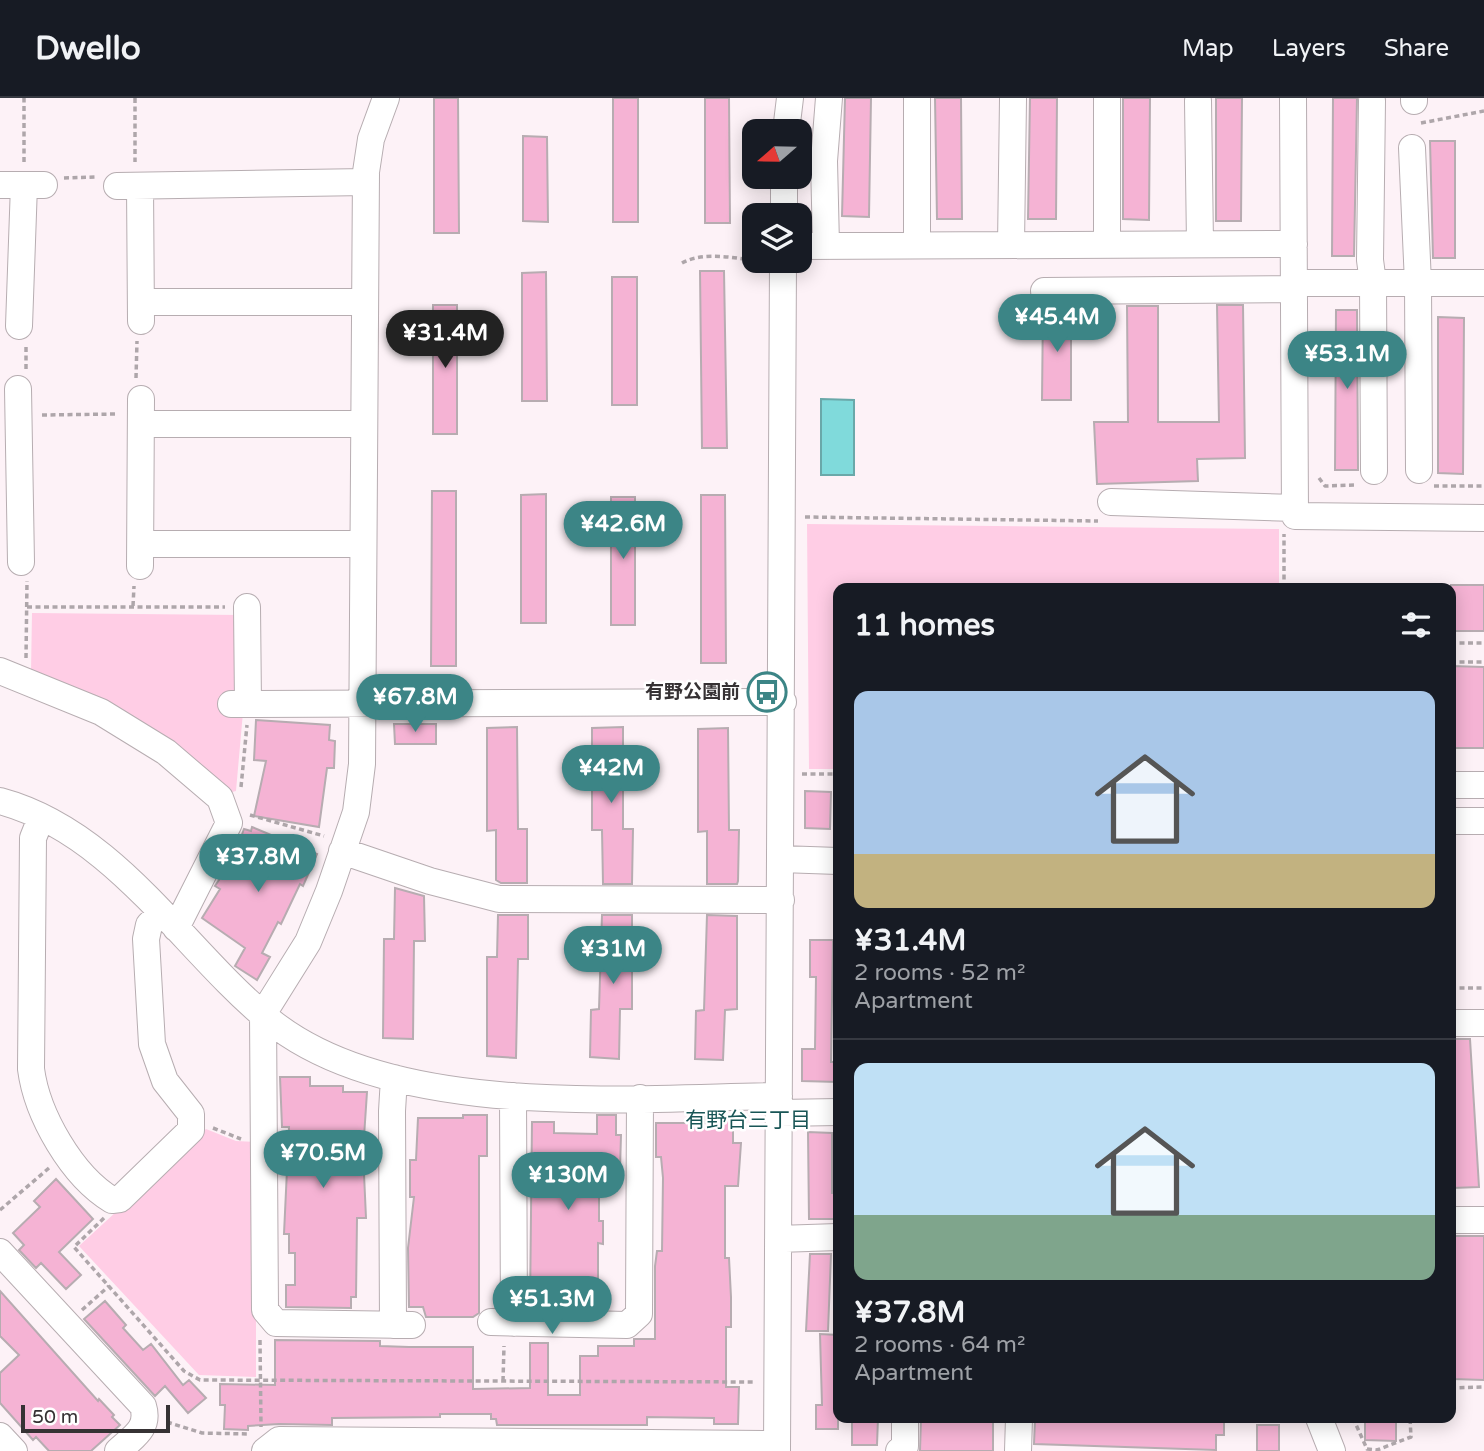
<!DOCTYPE html>
<html lang="en">
<head>
<meta charset="utf-8">
<style>
	:root { --surface:#171b24; --page:#242831; --text:#f1f3f6; --muted:#9ea1a6; --line:#363941; --accent:#3c8586 }
	body { margin:0; font-family:"Varela Round","Noto Sans JP",sans-serif; background:var(--page); color:var(--text); height:100vh; display:flex; flex-direction:column; font-size:26px; white-space:nowrap }
	* { box-sizing:border-box; margin:0 }
	p { font-size:23px; color:var(--muted) }
	.icon { flex:none; width:38px; height:38px; fill:none; stroke:currentColor; stroke-width:2; stroke-linecap:round; stroke-linejoin:round }
	.map { position:relative; flex:1; overflow:hidden }
	.details { position:absolute; left:833px; top:485px; width:623px; height:840px; display:flex; flex-direction:column; background:var(--surface); border-radius:14px; box-shadow:0 4px 18px #0003 }
	.details>* { flex:none }
	.needle { width:46px; rotate:250deg }
	.fabs { position:absolute; left:742px; top:21px; display:grid; gap:14px }
	.fabs a { display:grid; place-items:center; width:70px; height:70px; border-radius:14px; background:var(--surface); box-shadow:0 4px 18px #0003; font-size:35px }
	.scale { position:absolute; left:21px; bottom:18px; width:149px; box-sizing:border-box; padding-left:7px; border:4px solid #363234; border-top:0; font-size:19px; line-height:24px; white-space:nowrap; color:#363234; -webkit-text-stroke:5px #fff; paint-order:stroke }
	.price { position:absolute; translate:-50% -60px; padding:0 16px; border-radius:24px; background:var(--accent); color:#fff; font-size:23px; line-height:46px; filter:drop-shadow(0 2px 4px #0008) }
	.price::after { content:''; position:absolute; left:50%; top:42px; width:21px; height:16px; margin-left:-10px; background:inherit; clip-path:polygon(0 0,100% 0,50% 100%) }
	.price.on { background:#222; color:#fff }
	ul { padding:0; list-style:none }
	li { display:grid; align-content:center; gap:14px; height:371px; padding:0 21px }
	li+li { border-top:2px solid var(--line) }
	li span { display:grid; place-items:center; height:217px; border-radius:14px; color:#555 }
	li>.icon { margin-inline-start:auto }
	span .icon { width:126px; height:126px; fill:#fffc; stroke-width:1 }
	li b { font-size:30px }
	h2 { display:flex; justify-content:space-between; align-items:center; height:84px; padding:0 21px; font-size:30px }
	header { display:flex; align-items:center; gap:42px; box-sizing:border-box; height:98px; padding:0 35px; background:var(--surface); border-bottom:2px solid var(--line) }
	header strong { font-size:33px }
	nav { display:flex; gap:38px; margin-inline-start:auto; font-size:24px }
	.map>svg:first-child { display:block }
	.green { fill:#ffcde5 }
	.water { fill:#80dadb; stroke:#6aa8a9; stroke-width:2 }
	.building { fill:#f5b3d4; stroke:#b7acb1; stroke-width:2 }
	.lines { fill:none; stroke-linecap:round; stroke-linejoin:round }
	.minor-casing { stroke:#b7adb1; stroke-width:28 }
	.path { stroke:#aea6aa; stroke-width:3.5; stroke-dasharray:5 3.5; stroke-linecap:butt }
	.minor { stroke:#fff; stroke-width:26 }
	.labels { text-anchor:middle; dominant-baseline:central; stroke-width:5; stroke-linejoin:round; paint-order:stroke }
	.poi-label { font-size:19px; font-weight:bold; fill:#363234; stroke:#fff; text-anchor:end }
	.neighbourhood-label { font-size:21px; fill:#195556; stroke:#fff }
</style>
</head>
<body>
<header>
<strong>Dwello</strong>
<nav><a>Map</a><a>Layers</a><a>Share</a></nav>
</header>
<div class="map">
<svg width="1484" height="1353" viewBox="0 0 1484 1353">
	<rect width="100%" height="100%" fill="#fdf2f7"/>
	<path class="green" d="M807 426 1279 431V490H838V671H809Z
		M32 515 240 517 243 614 236 693 228 695 31 574Z
		M206 1031 236 1043 256 1044V1279L199 1277 79 1148Z"/>
	<path class="water" d="M821 301 854 302V377H821Z"/>
	<path class="building" d="M434 0H458L459 135H434Z
		M613 0H638V124H613Z
		M705 0H729L730 125H705Z
		M845 0H871L869 119 842 118Z
		M935 0H961L962 121H937Z
		M1030 0H1057L1056 121H1028Z
		M1123 0H1150L1149 122 1123 121Z
		M1216 0H1242L1241 123H1216Z
		M1333 0H1357L1354 158H1332Z
		M523 38 547 39 548 124 523 123Z
		M1430 43H1455V160H1433Z
		M700 173H724L727 350H702Z
		M546 174 547 303H522V175Z
		M612 179H637V307H612Z
		M433 207H457V336H433Z
		M1217 207H1243L1245 360 1197 361 1198 383 1097 386 1094 324H1128L1127 208H1158V324H1219Z
		M1043 208 1071 209V302H1042Z
		M1336 212H1357L1358 372H1335Z
		M1438 219 1464 220 1463 376 1438 375Z
		M432 393H456V568H431Z
		M546 396V525H521V397Z
		M701 397H725L726 565H701Z
		M611 399H635V527H611Z
		M1451 487H1484V533H1451Z
		M1451 568 1484 569V650H1451Z
		M256 622 330 627 329 642 335 643 334 670H327L319 729 254 718 266 663 254 662Z
		M394 626H436V646H395Z
		M517 629 518 731H527V785H501L496 782V732L487 733V630Z
		M623 629V731H633L632 786H603L602 732H592V630Z
		M728 630 729 732H739L738 783 737 786H707V733L698 734V631Z
		M805 693 831 694 830 731 805 730Z
		M252 729 317 756 303 788 300 786 281 826 278 824 262 855 270 859 257 882 235 868 245 850 202 820 220 791 215 788 233 761 244 731 251 733Z
		M395 790 424 798 425 843H414L413 941 383 940 384 841H394Z
		M498 817H528V861H518L516 960 487 958V859H497Z
		M602 817H632V911H620L619 961 590 959 591 912 599 911Z
		M707 817 737 818V911L725 912 723 962 695 961 696 913 704 912Z
		M810 842H833L831 964H838V984L802 983V951H815L816 879H810Z
		M1451 941H1470L1479 1089 1452 1090Z
		M280 979H310V988H343V994H367L363 1054 366 1120H357L356 1199H351V1210L286 1209V1187H295V1155H289V1136H284L289 1029H282Z
		M463 1017H487V1058H479V1215L473 1219H426L423 1209H409L408 1150 414 1099H410V1062H416L418 1020H463Z
		M597 1017H616V1037H621L620 1071H599V1123H603V1146L598 1145V1204H593L594 1207 530 1209 532 1024H554V1035L597 1036Z
		M705 1018H733V1045H741L738 1088H725V1160H729L731 1199V1229H726V1289H739L738 1326H714V1320L647 1319V1327H497L496 1321H491V1316H440V1319L332 1320V1327L279 1326 248 1328V1332L224 1331 225 1307H220V1286L275 1287V1242L380 1243V1248L409 1249H473V1291L530 1290V1245H548V1297H580V1258H598V1248H634V1241H655V1168L657 1153H662L663 1080 661 1059H656V1025H705Z
		M808 1034 832 1035V1095H838V1121H809Z
		M56 1081 93 1121 59 1154 81 1177 66 1191 41 1165 36 1170 19 1152 24 1147 13 1135 40 1109 34 1103Z
		M1454 1138H1484V1282L1453 1281Z
		M810 1156H831L828 1233H806Z
		M0 1193 98 1303 99 1301 114 1317 112 1319 120 1327 91 1353H49L36 1339 33 1342 0 1305V1275L19 1257 0 1238Z
		M105 1203 126 1227 123 1230 143 1252 151 1246 183 1287 189 1282 206 1300 188 1315 165 1288 155 1298 84 1221Z
		M820 1236 838 1237V1331H816V1307H822Z
		M852 1320H878L877 1347H852Z
		M921 1320H993V1353H920Z
		M1080 1320H1224V1337H1216V1352L1034 1346 1035 1322 1080 1323Z
		M1365 1320H1396V1343L1365 1342Z
		M1257 1327H1279V1353H1257Z"/>
	<g class="lines">
		<g class="minor-casing">
			<path id="minor" d="M386 0 371 41 366 74 362 666 356 714 329 793 308 844 263 916 265 1212 276 1225 412 1227
				M1107 0V146
				M1293 0 1295 418 1484 420
				M1414 0V3
				M1198 3 1200 146
				M1372 3 1370 162 1373 185 1374 373
				M786 33 790 0
				M1412 50 1418 185 1419 372
				M0 87H44
				M117 88 366 84
				M140 88 141 223
				M784 117V79
				M826 147 824 63 829 0
				M917 147V0
				M1011 147 1013 1
				M800 148 1294 146
				M1295 185H1484
				M1044 193 1295 191
				M141 204H365
				M19 228 24 87
				M18 291 21 464
				M141 326H364
				M1111 404 1295 410
				M142 446H363
				M140 468 141 301
				M247 509 248 606
				M0 573 101 614 166 654 220 700 229 725 176 830
				M231 606 783 604
				M1451 687H1484
				M0 703C115 734 182 850 269 922 391 1022 630 1000 779 998
				M41 720 33 740 31 971C37 1017 72 1078 112 1102L120 1101 191 1032V1016L165 983 152 946 146 841 149 827 161 815
				M1451 723H1484
				M342 753 430 783 499 801 781 802
				M781 761 838 763
				M1451 925H1484
				M513 998 514 1225
				M779 1015 838 1014
				M1451 1122H1484
				M778 1141 838 1139
				M0 1154 143 1308C150 1330 133 1339 118 1353
				M491 1224 627 1227 639 1216 640 1000
				M393 1227 392 1013 394 980
				M1319 1320 1332 1353
				M0 1338 14 1353
				M265 1353 279 1342 777 1346
				M777 1353 783 163
				M899 1353 905 1348V1320
				M1018 1353 1019 1320"/>
		</g>
		<path class="path" d="M135 0V64
			M1421 25 1484 13
			M24 64V0
			M64 80 95 79
			M682 165C703 153 738 160 761 164
			M26 249V272
			M136 280 137 243
			M42 317 118 316
			M1319 380 1325 388 1356 387
			M1434 388H1484
			M805 419 1098 423
			M1284 490V436
			M133 508 134 488
			M27 509H225
			M1451 545H1484
			M26 560 27 483
			M1451 564H1484
			M802 676H838
			M241 689 247 627
			M250 717 324 738
			M1451 890H1484
			M213 1030 241 1041
			M0 1112 49 1070
			M104 1120 74 1149 184 1273 200 1282 755 1284
			M82 1212 109 1188
			M260 1242 261 1329
			M503 1283 504 1248
			M1451 1290 1484 1289
			M1353 1320 1367 1351 1377 1352 1411 1339 1410 1320
			M167 1324 202 1335 248 1336"/>
		<use href="#minor" class="minor"/>
	</g>
	<defs>
		<g id="bus-ring" transform="scale(2.0125)"><circle r="9.5" fill="#fff" stroke="#3c8586" stroke-width="1.5"/><path d="M-5-6H5V4H4V6H2V4H-2V6H-4V4H-5ZM-3.5-4V0h7V-4ZM-3.5 1.2v1.5H-2V1.2ZM2 1.2v1.5H3.5V1.2Z" fill="#3c8586"/></g>
	</defs>
	<g fill-rule="evenodd">
		<use href="#bus-ring" x="767" y="594"/>
	</g>
	<g class="labels">
		<g class="poi-label">
			<text x="740" y="594">有野公園前</text>
		</g>
		<g class="neighbourhood-label">
			<text x="748" y="1022">有野台三丁目</text>
		</g>
	</g>
</svg>
<div class="fabs">
<a><svg class="needle" viewBox="-14 -14 28 28"><path d="M0-13l5 13h-10z" fill="#e53935"/><path d="M0 13l5-13h-10z" fill="#9ea1a6"/></svg></a>
<a><svg class="icon" aria-label="layers" viewBox="0 0 24 24"><path d="M12 4l9 5-9 5-9-5zM3 14l9 5 9-5"/></svg></a>
</div>
<div class="scale">50 m</div>
<b class="price" style="left:1057px;top:256px">¥45.4M</b>
<b class="price on" style="left:445px;top:272px">¥31.4M</b>
<b class="price" style="left:1347px;top:293px">¥53.1M</b>
<b class="price" style="left:623px;top:463px">¥42.6M</b>
<b class="price" style="left:415px;top:636px">¥67.8M</b>
<b class="price" style="left:611px;top:707px">¥42M</b>
<b class="price" style="left:258px;top:796px">¥37.8M</b>
<b class="price" style="left:613px;top:888px">¥31M</b>
<b class="price" style="left:323px;top:1092px">¥70.5M</b>
<b class="price" style="left:568px;top:1114px">¥130M</b>
<b class="price" style="left:552px;top:1238px">¥51.3M</b>
<section class="details">
<h2>11 homes<svg class="icon" aria-label="filters" viewBox="0 0 24 24"><path d="M4 7h16M4 17h16"/><circle cx="9" cy="7" r="2"/><circle cx="15" cy="17" r="2"/></svg></h2>
<ul>
<li><span style="background:linear-gradient(#a9c7e8 75%,#c2b280 0)"><svg class="icon" aria-label="home" viewBox="0 0 24 24"><path d="M3 11l9-7 9 7M6 9v11h12V9"/></svg></span><div><b>¥31.4M</b><p>2 rooms · 52 m²</p><p>Apartment</p></div></li>
<li><span style="background:linear-gradient(#bfe0f5 70%,#7fa58c 0)"><svg class="icon" aria-label="home" viewBox="0 0 24 24"><path d="M3 11l9-7 9 7M6 9v11h12V9"/></svg></span><div><b>¥37.8M</b><p>2 rooms · 64 m²</p><p>Apartment</p></div></li>
</ul>
</section>
</div>
</body>
</html>
